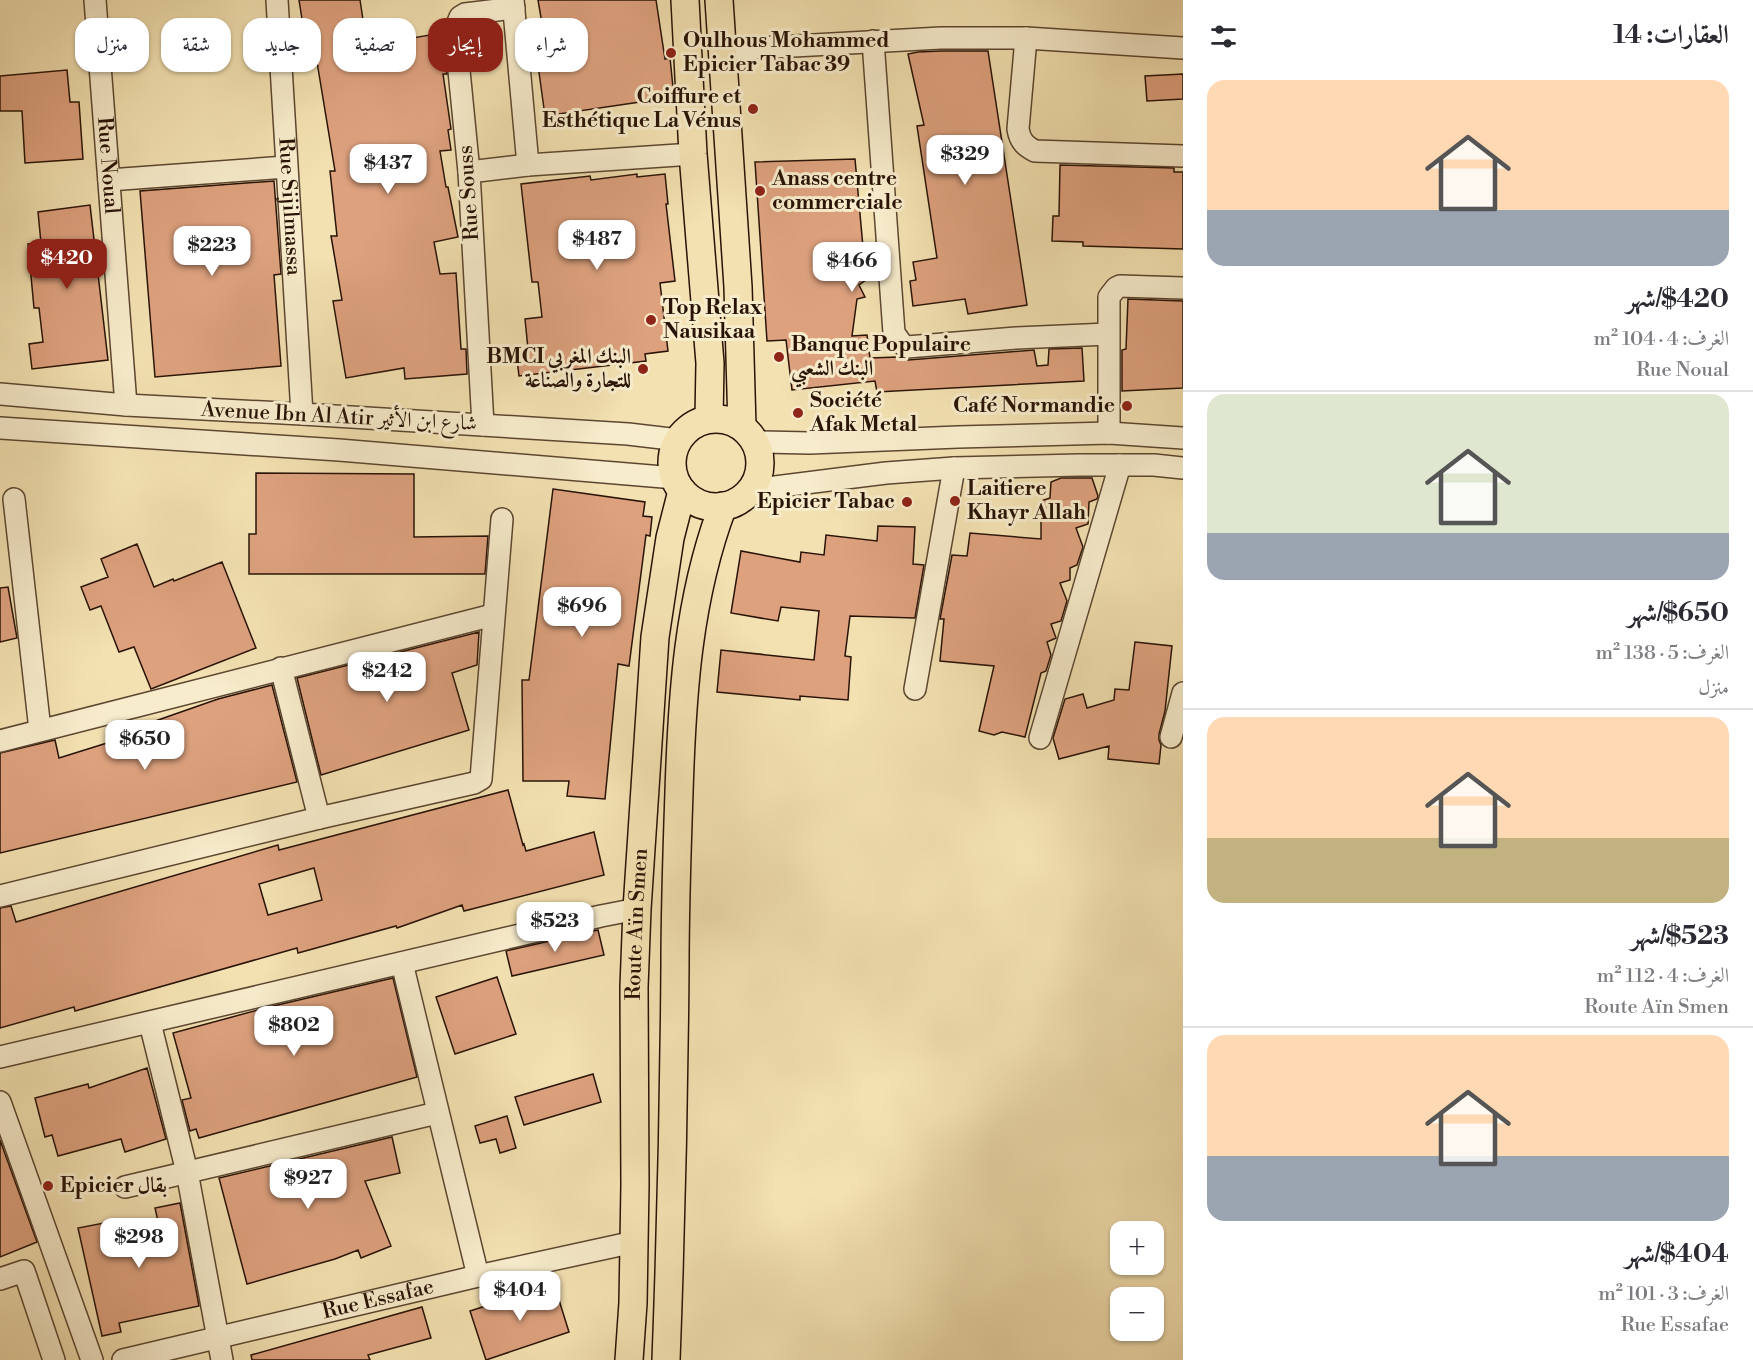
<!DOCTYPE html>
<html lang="ar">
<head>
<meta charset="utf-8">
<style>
	:root { --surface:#fff; --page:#f7f7f7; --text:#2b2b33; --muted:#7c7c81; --line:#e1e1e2; --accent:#8f2418 }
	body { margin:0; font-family:"Libre Bodoni",Amiri,serif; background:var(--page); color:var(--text); direction:rtl; height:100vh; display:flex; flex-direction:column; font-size:22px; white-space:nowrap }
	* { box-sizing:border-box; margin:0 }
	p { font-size:20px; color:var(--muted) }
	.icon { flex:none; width:33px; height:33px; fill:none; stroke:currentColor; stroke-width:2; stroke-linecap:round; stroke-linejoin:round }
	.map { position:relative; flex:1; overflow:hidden; direction:ltr }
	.panel { display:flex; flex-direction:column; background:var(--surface); width:570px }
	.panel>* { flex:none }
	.guide { position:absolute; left:18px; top:18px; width:570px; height:54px; direction:rtl; display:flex; gap:12px }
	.tools { position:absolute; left:1110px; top:1221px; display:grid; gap:12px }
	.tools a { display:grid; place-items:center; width:54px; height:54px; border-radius:12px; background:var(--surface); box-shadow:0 2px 4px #0004; font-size:30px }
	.price { position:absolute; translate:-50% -51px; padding:0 14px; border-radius:12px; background:#fff; color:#222; font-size:20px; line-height:39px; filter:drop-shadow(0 2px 3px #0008) }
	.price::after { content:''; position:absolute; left:50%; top:36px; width:18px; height:14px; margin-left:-9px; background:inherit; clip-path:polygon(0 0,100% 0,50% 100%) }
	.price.selected { background:var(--accent); color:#fff }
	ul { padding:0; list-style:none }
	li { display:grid; align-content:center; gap:12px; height:318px; padding:0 24px }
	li+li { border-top:2px solid var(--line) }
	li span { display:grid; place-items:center; height:186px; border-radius:18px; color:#555 }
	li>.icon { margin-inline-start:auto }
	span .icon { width:108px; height:108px; fill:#fffc; stroke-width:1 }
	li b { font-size:26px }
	h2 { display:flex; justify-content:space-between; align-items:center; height:72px; padding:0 24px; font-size:26px }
	.pill { padding:0 21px; border-radius:18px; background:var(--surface); box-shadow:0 2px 4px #0004; font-size:21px; line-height:54px }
	.pill.selected { background:var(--accent); color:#fff }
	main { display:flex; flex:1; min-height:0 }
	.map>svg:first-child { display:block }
	.building { fill:#dda17e; stroke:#291306; stroke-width:1.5; fill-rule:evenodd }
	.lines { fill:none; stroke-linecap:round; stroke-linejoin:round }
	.minor-casing { stroke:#5c4631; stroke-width:24 }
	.major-casing { stroke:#291306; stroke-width:30 }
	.minor { stroke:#f7eccc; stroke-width:21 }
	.major { stroke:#f3e1b1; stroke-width:27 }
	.poi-dot { fill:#8f2418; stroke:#f7eccc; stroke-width:2 }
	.labels { text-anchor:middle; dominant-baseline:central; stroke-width:6; stroke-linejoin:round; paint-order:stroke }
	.poi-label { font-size:21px; font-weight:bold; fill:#291306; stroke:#f7eccc; text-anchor:start }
	.street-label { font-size:21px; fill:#291306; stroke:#f7eccc }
</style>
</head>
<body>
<main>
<section class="panel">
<h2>العقارات: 14<svg class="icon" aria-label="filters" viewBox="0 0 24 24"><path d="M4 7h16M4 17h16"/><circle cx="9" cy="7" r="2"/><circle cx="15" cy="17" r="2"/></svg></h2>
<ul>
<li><span style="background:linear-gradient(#ffd9b3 70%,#9aa5b1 0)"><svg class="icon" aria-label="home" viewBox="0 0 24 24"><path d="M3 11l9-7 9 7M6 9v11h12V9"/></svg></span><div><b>$420/شهر</b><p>الغرف: 4 · 104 m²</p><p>Rue Noual</p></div></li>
<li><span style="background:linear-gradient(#dfe7d0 75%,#9aa5b1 0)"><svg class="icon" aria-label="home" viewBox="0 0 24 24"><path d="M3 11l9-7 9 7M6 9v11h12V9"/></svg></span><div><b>$650/شهر</b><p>الغرف: 5 · 138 m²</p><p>منزل</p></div></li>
<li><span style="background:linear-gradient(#ffd9b3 65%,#c2b280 0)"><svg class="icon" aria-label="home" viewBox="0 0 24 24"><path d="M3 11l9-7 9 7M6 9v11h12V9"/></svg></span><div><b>$523/شهر</b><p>الغرف: 4 · 112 m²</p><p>Route Aïn Smen</p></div></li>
<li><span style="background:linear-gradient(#ffd9b3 65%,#9aa5b1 0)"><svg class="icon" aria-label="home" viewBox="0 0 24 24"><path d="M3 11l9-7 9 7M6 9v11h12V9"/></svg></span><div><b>$404/شهر</b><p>الغرف: 3 · 101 m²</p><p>Rue Essafae</p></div></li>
</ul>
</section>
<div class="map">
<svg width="1183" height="1360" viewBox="0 0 1183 1360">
	<rect width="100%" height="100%" fill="#f3e1b1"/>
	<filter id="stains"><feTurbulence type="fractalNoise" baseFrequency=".00333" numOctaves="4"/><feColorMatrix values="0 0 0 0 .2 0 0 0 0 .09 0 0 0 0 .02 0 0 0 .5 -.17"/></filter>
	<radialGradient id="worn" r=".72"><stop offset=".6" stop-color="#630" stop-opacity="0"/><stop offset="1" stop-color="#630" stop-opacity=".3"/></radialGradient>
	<path class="building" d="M299 0H360L367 46 441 33 447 74H443L451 129 448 130 451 150 440 151 446 187H448L458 237 434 242 440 274 456 273 461 349H466L467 374 405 379 404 368 346 378 333 301 342 300 331 236H337L330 171H335L316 56 308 57Z
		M538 0H656L665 59 670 58 674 97 545 116 538 65 549 64Z
		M941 51H988L1027 305 968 314 965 299 913 306 910 281 916 280 913 262 937 258 917 126 924 125 908 54 918 52Z
		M67 70 70 102H79L83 159 25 163 22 111H0V76Z
		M1183 74V99L1147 101 1145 76Z
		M855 159 866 280 859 285 865 297 857 299 852 336 867 335 870 358 898 357 908 360 1034 350 1037 366 1048 365 1049 349 1082 348 1084 381 877 392 875 381 792 390 786 340 767 341 755 162Z
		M1060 165 1174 168V172H1183V249L1083 246V242L1052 241 1053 216H1059Z
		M637 174V177L665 174 668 204H666L675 281 660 283 668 351 645 354 646 361 519 376 516 351 528 349 525 319 542 317 538 282H532L521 184 590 176 591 180Z
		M274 181 281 274 274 275 281 366 155 377 140 191Z
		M90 205 108 360 32 369 29 344 43 342 39 308H34L28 244 41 243 38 212Z
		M1128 299 1183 301V388L1122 391V350L1126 349Z
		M256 473 414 474V537L488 536 485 574H249V534H256Z
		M1061 478H1092L1098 496 1097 499 1089 502 1088 524 1076 528 1083 547 1077 565 1070 568V580L1060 583 1067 601 1061 621 1051 624 1056 638 1047 642 1051 655 1046 671 1041 673 1025 737 1002 732 994 735 979 731 994 666 940 661 944 619H940L952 555 967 556 970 533 1041 539V501L1050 498 1051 482Z
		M553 489 645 502 643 516 652 517 650 536 646 535 629 666 618 664 605 799 567 796 569 781H523L522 680H529Z
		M878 526 915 527 913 564 924 565 915 618 850 616 845 656 851 657 848 700 800 696V700L717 692 721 650 814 660 819 611 781 607 778 621 731 613 741 551 800 562 801 552 824 555 826 535 877 541Z
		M137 544 154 587 173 579 174 581 222 562 256 648 151 689 134 647 119 652 101 606 90 610 81 587 108 577 101 559Z
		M8 587 17 638 0 642V588Z
		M479 632 477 665 452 673 469 730 321 775 297 678Z
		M1135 642 1172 646 1165 711 1159 734V740L1161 745 1159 764 1108 759 1109 746 1059 759 1053 738 1065 699 1083 694 1087 708 1114 700 1115 689 1129 690Z
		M272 685 297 782 0 853V753L55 740 59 758 123 738 121 733 218 699Z
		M508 790 523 845 524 844 526 851 594 832 604 875 464 911 462 905 397 928 396 926 298 953 297 948 75 1011 74 1007 0 1028V908L11 906 16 922 278 845 279 850ZM314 868 322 900 268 915 259 884Z
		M598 930 604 955 512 976 506 951Z
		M497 977 516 1034 455 1054 436 997Z
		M393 978 417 1077 199 1138 196 1129 190 1131 182 1100 191 1098 173 1033 269 1007Z
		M147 1068 166 1139 125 1152 121 1139 58 1156 52 1135 45 1137 35 1098 88 1084 89 1088Z
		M593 1074 601 1102 524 1125 515 1097Z
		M507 1116 516 1148 500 1153 496 1139 480 1143 475 1126Z
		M392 1137 400 1173 365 1181 391 1246 361 1258 358 1250 335 1259 247 1284 219 1178Z
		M0 1140 37 1242 0 1257Z
		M180 1203 199 1306 119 1323 121 1332 102 1336 78 1228 109 1222 114 1231 158 1221 155 1208Z
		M554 1284 569 1332 486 1360 470 1311Z
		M422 1307 431 1338 368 1355 370 1360H252L251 1355Z"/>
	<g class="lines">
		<g class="minor-casing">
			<g id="minor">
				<path id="s1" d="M95 0 126 405"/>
				<path id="s2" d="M277 0 302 414"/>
				<path d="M513 0 528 165"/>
				<path d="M1026 38 1018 129C1020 141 1025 146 1035 151L1183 156"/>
				<path d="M873 41 894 333 901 343 907 347 1016 338 1108 334"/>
				<path d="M722 50 941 38H1026L1183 48"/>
				<path d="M469 172 528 165 693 154"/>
				<path d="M109 180 286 167"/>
				<path d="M0 394 126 405 302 414 628 434 679 440"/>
				<path d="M483 425 469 172 455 30 460 17 465 14 514 8"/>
				<path d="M0 428 339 450 675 478"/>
				<path d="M1109 433V297L1116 288 1120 286 1183 288"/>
				<path d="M756 442 810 443 958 437 1109 433 1183 438"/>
				<path d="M750 490 886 473 954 468 1079 465H1154L1183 468"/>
				<path d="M14 499 40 730"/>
				<path d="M281 668 319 818"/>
				<path d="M915 689 954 468"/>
				<path d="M1171 737 1183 693"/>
				<path d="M1040 738 1120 465"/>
				<path d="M0 741 493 615"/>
				<path d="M0 896 319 818 474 783 481 779 502 519"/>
				<path d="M402 963 478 1276"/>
				<path d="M150 1023 187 1172 222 1360"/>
				<path d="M0 1057 601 916 637 909"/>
				<path d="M0 1102 92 1360"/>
				<path d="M125 1187 437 1113"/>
				<path d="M0 1279 24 1271 54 1360"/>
				<path id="s3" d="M123 1360 478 1276 634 1242"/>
			</g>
		</g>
		<g class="major-casing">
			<g id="major">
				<path d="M685 0 693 154 710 363 709 419"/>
				<path d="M719 0 738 287 742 427"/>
				<circle cx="716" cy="463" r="44"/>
				<path id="s4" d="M629 1360 633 1303 635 1184 634 987 637 909 655 637 670 538 682 491"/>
				<path d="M666 1360C671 1228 674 1097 675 965 675 907 677 850 679 792 682 695 688 598 723 506"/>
			</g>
		</g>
		<use href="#minor" class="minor"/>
		<use href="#major" class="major"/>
	</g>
	<g class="poi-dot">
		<circle cx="671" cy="53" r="6"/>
		<circle cx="753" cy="109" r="6"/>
		<circle cx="760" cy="191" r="6"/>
		<circle cx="651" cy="320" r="6"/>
		<circle cx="779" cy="357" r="6"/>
		<circle cx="643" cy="369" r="6"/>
		<circle cx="1127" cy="406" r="6"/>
		<circle cx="798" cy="413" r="6"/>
		<circle cx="955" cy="501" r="6"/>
		<circle cx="907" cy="502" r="6"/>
		<circle cx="48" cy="1186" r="6"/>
	</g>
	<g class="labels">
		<g class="poi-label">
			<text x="683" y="41">Oulhous Mohammed<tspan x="683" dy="24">Epicier Tabac 39</tspan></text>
			<text x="741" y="97" text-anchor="end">Coiffure et<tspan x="741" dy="24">Esthétique La Vénus</tspan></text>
			<text x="772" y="179">Anass centre<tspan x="772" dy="24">commerciale</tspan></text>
			<text x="663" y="308">Top Relax<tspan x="663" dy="24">Nausikaa</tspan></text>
			<text x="791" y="345">Banque Populaire<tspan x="791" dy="24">البنك الشعبي</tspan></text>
			<text x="631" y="357" text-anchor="end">BMCI البنك المغربي<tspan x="631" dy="24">للتجارة والصناعة</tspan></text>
			<text x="810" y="401">Société<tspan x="810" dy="24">Afak Metal</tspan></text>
			<text x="1115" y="406" text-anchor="end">Café Normandie</text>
			<text x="967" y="489">Laitiere<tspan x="967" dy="24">Khayr Allah</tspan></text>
			<text x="895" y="502" text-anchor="end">Epicier Tabac</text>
			<text x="60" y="1186">Epicier بقال</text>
		</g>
		<g class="street-label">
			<text stroke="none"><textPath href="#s1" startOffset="166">Rue Noual</textPath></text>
			<text transform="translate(469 193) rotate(-94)">Rue Souss</text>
			<text stroke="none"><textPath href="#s2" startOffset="207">Rue Sijilmassa</textPath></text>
			<text transform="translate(339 417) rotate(3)">Avenue Ibn Al Atir شارع ابن الأثير</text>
			<text stroke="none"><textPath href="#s4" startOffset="436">Route Aïn Smen</textPath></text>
			<text stroke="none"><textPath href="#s3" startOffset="262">Rue Essafae</textPath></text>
		</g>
	</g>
	<rect width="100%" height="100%" filter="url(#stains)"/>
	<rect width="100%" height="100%" fill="url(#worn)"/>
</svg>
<div class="tools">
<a>+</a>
<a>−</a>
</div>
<b class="price" style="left:965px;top:186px">$329</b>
<b class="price" style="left:388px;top:195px">$437</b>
<b class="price" style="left:597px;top:271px">$487</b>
<b class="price" style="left:212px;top:277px">$223</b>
<b class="price selected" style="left:67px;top:290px">$420</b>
<b class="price" style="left:852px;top:293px">$466</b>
<b class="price" style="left:582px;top:638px">$696</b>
<b class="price" style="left:387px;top:703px">$242</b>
<b class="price" style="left:145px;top:771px">$650</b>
<b class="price" style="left:555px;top:953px">$523</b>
<b class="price" style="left:294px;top:1057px">$802</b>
<b class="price" style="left:308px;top:1210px">$927</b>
<b class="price" style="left:139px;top:1269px">$298</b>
<b class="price" style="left:520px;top:1322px">$404</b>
<div class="guide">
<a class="pill">شراء</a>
<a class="pill selected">إيجار</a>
<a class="pill">تصفية</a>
<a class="pill">جديد</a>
<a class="pill">شقة</a>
<a class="pill">منزل</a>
</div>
</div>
</main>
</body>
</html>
